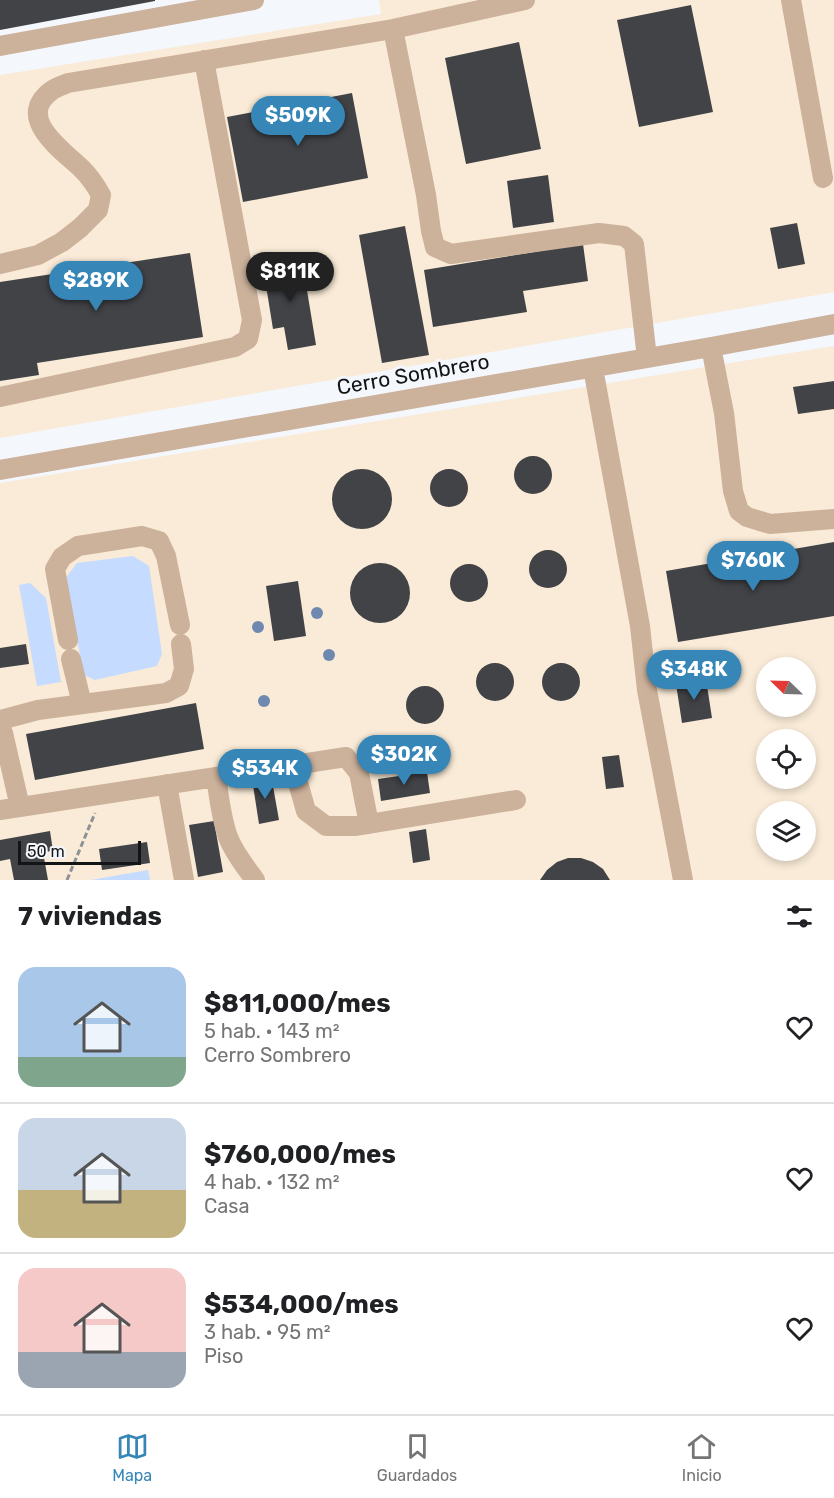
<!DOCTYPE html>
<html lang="es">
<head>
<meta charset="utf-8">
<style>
	:root { --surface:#fff; --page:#f6f6f6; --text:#202124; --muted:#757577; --line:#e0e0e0; --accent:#3686b7 }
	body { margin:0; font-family:Rubik,sans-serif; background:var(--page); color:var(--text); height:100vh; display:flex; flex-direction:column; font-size:22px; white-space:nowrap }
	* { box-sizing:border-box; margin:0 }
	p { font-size:20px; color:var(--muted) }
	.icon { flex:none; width:33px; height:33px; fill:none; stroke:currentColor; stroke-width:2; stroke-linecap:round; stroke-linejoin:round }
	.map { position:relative; height:880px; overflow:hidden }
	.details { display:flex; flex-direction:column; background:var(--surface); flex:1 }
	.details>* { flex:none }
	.needle { width:39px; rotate:293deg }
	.fabs { position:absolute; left:756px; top:657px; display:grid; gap:12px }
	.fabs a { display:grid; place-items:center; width:60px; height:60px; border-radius:50%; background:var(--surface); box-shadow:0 3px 9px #0003; font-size:30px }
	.scale { position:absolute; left:18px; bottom:15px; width:123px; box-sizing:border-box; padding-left:6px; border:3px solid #131416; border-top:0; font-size:16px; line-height:21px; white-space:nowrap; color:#131416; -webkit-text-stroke:4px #f4f7fc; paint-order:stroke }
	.price { position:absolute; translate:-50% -51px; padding:0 14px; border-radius:21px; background:var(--accent); color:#fff; font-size:20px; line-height:39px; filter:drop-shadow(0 2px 3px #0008) }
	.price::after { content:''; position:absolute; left:50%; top:36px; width:18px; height:14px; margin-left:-9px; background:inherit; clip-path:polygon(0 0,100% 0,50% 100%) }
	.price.on { background:#222; color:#fff }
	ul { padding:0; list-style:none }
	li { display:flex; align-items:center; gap:18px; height:150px; padding:0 18px }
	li+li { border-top:2px solid var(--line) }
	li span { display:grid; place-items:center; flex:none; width:168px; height:120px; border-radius:18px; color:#555 }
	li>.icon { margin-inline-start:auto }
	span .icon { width:72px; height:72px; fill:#fffc; stroke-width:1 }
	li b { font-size:26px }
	h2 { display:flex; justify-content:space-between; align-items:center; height:72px; padding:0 18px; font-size:26px }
	.menu { display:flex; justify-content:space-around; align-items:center; height:84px; border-top:2px solid var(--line); background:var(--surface); font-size:16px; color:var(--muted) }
	.menu a { display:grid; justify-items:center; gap:3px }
	.menu .on { color:var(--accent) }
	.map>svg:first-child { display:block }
	.industrial { fill:#f9ebd7; fill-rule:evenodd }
	.green { fill:#c5dbff }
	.building { fill:#414347 }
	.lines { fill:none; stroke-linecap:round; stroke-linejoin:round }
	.path { stroke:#8f9295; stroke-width:3; stroke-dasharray:6 3; stroke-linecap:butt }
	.minor { stroke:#ccb19b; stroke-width:20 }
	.tree { fill:#6f88b0 }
	.labels { text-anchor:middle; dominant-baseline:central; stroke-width:6; stroke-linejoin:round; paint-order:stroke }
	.street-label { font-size:21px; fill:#131416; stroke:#f4f7fc }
</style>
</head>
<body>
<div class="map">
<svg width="834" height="880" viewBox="0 0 834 880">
	<rect width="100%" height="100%" fill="#f4f7fc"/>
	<path class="industrial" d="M379 0H834V292L0 438V75L381 14Z
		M834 346V880H0V483ZM766 668H806V706H766ZM766 740H806V778H766ZM766 812H806V850H766Z"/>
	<path class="green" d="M133 556 149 566 162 654 157 666 95 680 84 675 65 579 77 563Z
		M30 583 46 598 61 682 37 686 19 585Z
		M148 870 150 880H91Z"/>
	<path class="building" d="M0 0H155V1L0 30Z
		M691 5 713 112 639 127 617 20Z
		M519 42 541 149 466 164 445 58Z
		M352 93 368 178 243 202 227 117Z
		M548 175 554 222 513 228 507 181Z
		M797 223 805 264 778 269 770 228Z
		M405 226 429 355 382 363 359 235Z
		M583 244 588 281 523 291 527 312 433 327 424 270Z
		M190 253 203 337 37 363 39 375 0 381V282Z
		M302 260 316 345 288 350 284 327 273 329 263 267Z
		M834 381V409L798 414 793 387Z
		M514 475a19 19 0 1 1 38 0a19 19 0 1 1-38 0Z
		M332 499a30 30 0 1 1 60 0a30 30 0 1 1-60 0Z
		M430 488a19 19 0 1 1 38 0a19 19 0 1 1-38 0Z
		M834 542V616L678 642 666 571Z
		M529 569a19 19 0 1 1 38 0a19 19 0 1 1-38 0Z
		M350 593a30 30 0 1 1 60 0a30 30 0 1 1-60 0Z
		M450 583a19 19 0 1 1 38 0a19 19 0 1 1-38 0Z
		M298 581 306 636 274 641 266 586Z
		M26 644 29 664 0 668V648Z
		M476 682a19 19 0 1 1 38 0a19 19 0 1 1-38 0Z
		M542 682a19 19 0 1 1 38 0a19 19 0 1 1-38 0Z
		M706 679 712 718 682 723 676 684Z
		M406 705a19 19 0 1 1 38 0a19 19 0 1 1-38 0Z
		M196 703 204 749 35 780 26 734Z
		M619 755 624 787 606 789 602 757Z
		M427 772 430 793 381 801 378 779Z
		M271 775 279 820 259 824 252 779Z
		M214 821 223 872 198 877 189 825Z
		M426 829 430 860 413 863 409 832Z
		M50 831 53 851 43 852 48 880H14L10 859 0 861V840Z
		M147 842 150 863 102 870 99 849Z
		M568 858H581L593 862 603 869 610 880H540L547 870 557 862Z"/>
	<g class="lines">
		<path class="path" d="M67 880 95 813"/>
		<path class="minor" d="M525 0 393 29 426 195 431 231 435 247 451 254 599 233 624 236 634 244 647 358
			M791 0 823 178
			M0 46 254 0
			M0 264 38 255 62 242 80 228 98 210 101 195C96 186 90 177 82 169 62 150 15 118 51 91 56 87 63 85 68 83L393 29
			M711 347 724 413 733 491 739 511 747 517 770 524 834 519
			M593 368 640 626 647 690 683 880
			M0 397 235 347 248 339 252 320 204 60
			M0 470 711 347 834 324
			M68 640 55 569 62 557 78 546 142 536 159 541 166 556 180 625
			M71 659 82 704
			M0 720 38 710 166 693 179 686 184 669 181 644
			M0 732 3 733 20 807
			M293 765 306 811 326 826H356L516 800
			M216 777C219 796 221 818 228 837 234 853 245 866 255 880
			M167 784 184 880
			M0 810 346 757 359 773 369 824"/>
	</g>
	<g class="tree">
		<circle cx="317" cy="613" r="6"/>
		<circle cx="258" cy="627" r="6"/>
		<circle cx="329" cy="655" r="6"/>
		<circle cx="264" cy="701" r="6"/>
	</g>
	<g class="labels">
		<g class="street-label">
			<text transform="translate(413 374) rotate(-10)">Cerro Sombrero</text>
		</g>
	</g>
</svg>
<div class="fabs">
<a><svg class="needle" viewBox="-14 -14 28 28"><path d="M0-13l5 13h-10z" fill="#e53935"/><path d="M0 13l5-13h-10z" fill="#757577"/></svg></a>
<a><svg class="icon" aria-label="locate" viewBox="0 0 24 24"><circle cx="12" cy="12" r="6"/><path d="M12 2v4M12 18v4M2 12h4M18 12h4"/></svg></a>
<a><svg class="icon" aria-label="layers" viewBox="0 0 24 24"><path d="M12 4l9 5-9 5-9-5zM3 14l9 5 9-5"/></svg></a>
</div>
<div class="scale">50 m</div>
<b class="price" style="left:298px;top:147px">$509K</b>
<b class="price on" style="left:290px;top:303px">$811K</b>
<b class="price" style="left:96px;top:312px">$289K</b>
<b class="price" style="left:753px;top:592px">$760K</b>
<b class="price" style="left:694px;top:701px">$348K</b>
<b class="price" style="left:404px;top:786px">$302K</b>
<b class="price" style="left:265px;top:800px">$534K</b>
</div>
<section class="details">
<h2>7 viviendas<svg class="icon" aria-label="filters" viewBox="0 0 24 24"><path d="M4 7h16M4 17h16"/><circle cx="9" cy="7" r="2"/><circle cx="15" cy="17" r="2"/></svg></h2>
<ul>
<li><span style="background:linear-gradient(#a9c7e8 75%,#7fa58c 0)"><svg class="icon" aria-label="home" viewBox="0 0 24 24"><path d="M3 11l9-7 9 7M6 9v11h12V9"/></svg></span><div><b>$811,000/mes</b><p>5 hab. · 143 m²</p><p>Cerro Sombrero</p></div><svg class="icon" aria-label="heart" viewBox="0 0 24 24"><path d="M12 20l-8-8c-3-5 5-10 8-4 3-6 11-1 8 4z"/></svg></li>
<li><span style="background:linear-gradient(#c9d6e8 60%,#c2b280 0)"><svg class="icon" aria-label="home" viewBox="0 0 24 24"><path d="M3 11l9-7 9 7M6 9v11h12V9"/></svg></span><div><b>$760,000/mes</b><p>4 hab. · 132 m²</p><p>Casa</p></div><svg class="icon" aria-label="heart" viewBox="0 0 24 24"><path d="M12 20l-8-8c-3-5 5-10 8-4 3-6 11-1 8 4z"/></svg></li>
<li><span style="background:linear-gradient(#f6c9c9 70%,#9aa5b1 0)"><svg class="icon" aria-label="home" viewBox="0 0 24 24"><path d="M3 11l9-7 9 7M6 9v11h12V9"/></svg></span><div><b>$534,000/mes</b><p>3 hab. · 95 m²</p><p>Piso</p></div><svg class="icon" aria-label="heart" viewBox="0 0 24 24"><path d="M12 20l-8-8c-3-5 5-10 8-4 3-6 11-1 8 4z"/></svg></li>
</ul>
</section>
<nav class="menu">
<a class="on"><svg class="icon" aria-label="map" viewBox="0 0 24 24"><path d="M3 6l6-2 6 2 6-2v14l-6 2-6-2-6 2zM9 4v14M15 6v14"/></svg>Mapa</a>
<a><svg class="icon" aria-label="saved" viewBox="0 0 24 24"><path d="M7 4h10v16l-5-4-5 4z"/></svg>Guardados</a>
<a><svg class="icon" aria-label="home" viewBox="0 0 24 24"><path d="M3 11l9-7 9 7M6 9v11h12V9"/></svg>Inicio</a>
</nav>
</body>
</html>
